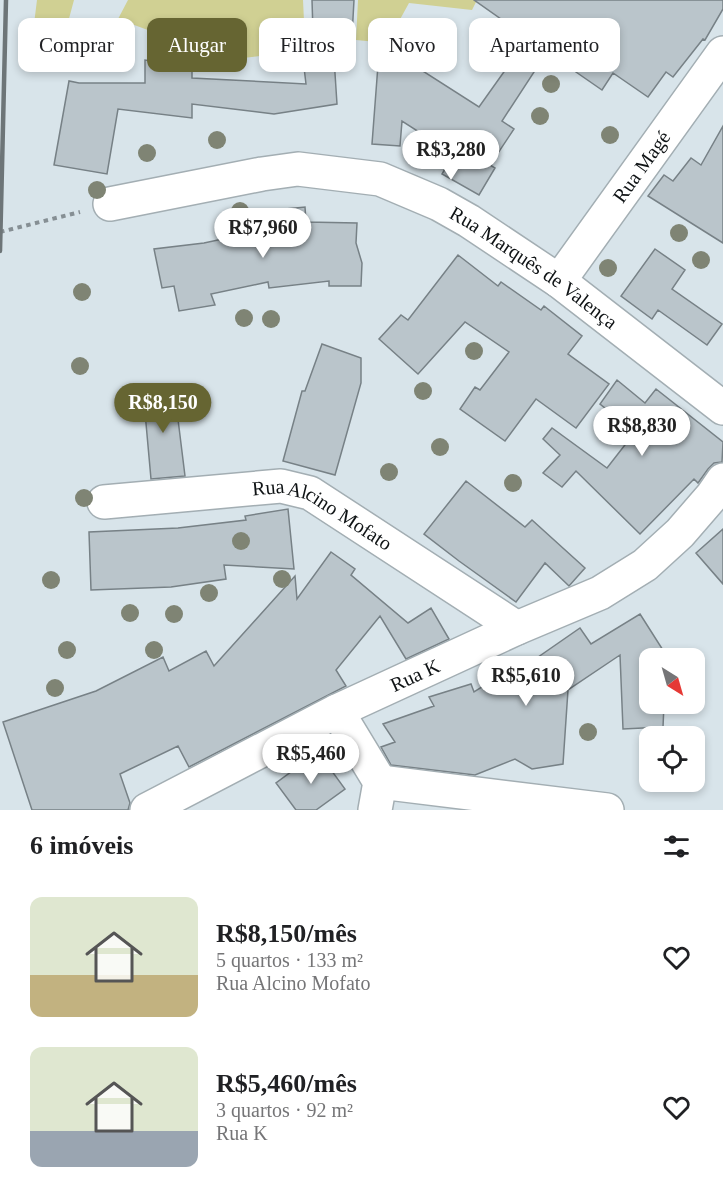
<!DOCTYPE html>
<html lang="pt">
<head>
<meta charset="utf-8">
<style>
	:root { --surface:#fff; --page:#f2f2f2; --text:#202124; --muted:#757577; --accent:#666532 }
	body { margin:0; font-family:"Times New Roman",serif; background:var(--page); color:var(--text); height:100vh; display:flex; flex-direction:column; font-size:22px; white-space:nowrap }
	* { box-sizing:border-box; margin:0 }
	p { font-size:20px; color:var(--muted) }
	.icon { flex:none; width:33px; height:33px; fill:none; stroke:currentColor; stroke-width:2; stroke-linecap:round; stroke-linejoin:round }
	.map { position:relative; height:810px; overflow:hidden }
	.drawer { display:flex; flex-direction:column; background:var(--surface); flex:1 }
	.drawer>* { flex:none }
	.banner { position:absolute; left:18px; top:18px; width:687px; height:54px; display:flex; gap:12px }
	.needle { width:39px; rotate:143deg }
	.tools { position:absolute; left:639px; top:648px; display:grid; gap:12px }
	.tools a { display:grid; place-items:center; width:66px; height:66px; border-radius:12px; background:var(--surface); box-shadow:0 3px 9px #0003; font-size:30px }
	.price { position:absolute; translate:-50% -51px; padding:0 14px; border-radius:21px; background:#fff; color:#222; font-size:20px; line-height:39px; filter:drop-shadow(0 2px 3px #0008) }
	.price::after { content:''; position:absolute; left:50%; top:36px; width:18px; height:14px; margin-left:-9px; background:inherit; clip-path:polygon(0 0,100% 0,50% 100%) }
	.price.active { background:var(--accent); color:#fff }
	ul { padding:0; list-style:none }
	li { display:flex; align-items:center; gap:18px; height:150px; padding:0 30px }
	li span { display:grid; place-items:center; flex:none; width:168px; height:120px; border-radius:12px; color:#555 }
	li>.icon { margin-inline-start:auto }
	span .icon { width:72px; height:72px; fill:#fffc; stroke-width:1 }
	li b { font-size:26px }
	h2 { display:flex; justify-content:space-between; align-items:center; height:72px; padding:0 30px; font-size:26px }
	.pill { padding:0 21px; border-radius:12px; background:var(--surface); box-shadow:0 3px 9px #0003; font-size:21px; line-height:54px }
	.pill.active { background:var(--accent); color:#fff }
	.map>svg:first-child { display:block }
	.green { fill:#d0d093 }
	.building { fill:#bac5cb; stroke:#778186; stroke-width:1.5 }
	.lines { fill:none; stroke-linecap:round; stroke-linejoin:round }
	.minor-casing { stroke:#a3aeb3; stroke-width:36 }
	.path { stroke:#868f94; stroke-width:4; stroke-dasharray:4.5 4.5; stroke-linecap:butt }
	.minor { stroke:#fff; stroke-width:33 }
	.rail { stroke:#6d7578; stroke-width:4.5 }
	.tree { fill:#7f8474 }
	.labels { text-anchor:middle; dominant-baseline:central; stroke-width:4.5; stroke-linejoin:round; paint-order:stroke }
	.street-label { font-size:20px; fill:#0f1315; stroke:#e5f1f7 }
</style>
</head>
<body>
<div class="map">
<svg width="723" height="810" viewBox="0 0 723 810">
	<rect width="100%" height="100%" fill="#d8e4ea"/>
	<path class="green" d="M37 0H74L60 52 34 24Z
		M128 0H303L305 42 293 59 260 56 218 61 194 56 183 43 118 19Z
		M358 0H477L472 10 409 3 387 43 356 40Z"/>
	<path class="building" d="M312 0H354L352 36 313 32Z
		M474 0H723V9L705 40 703 39 673 77 666 72 648 97 613 73 602 90 547 52 502 121 514 129 490 165 495 168 479 195 442 174 456 151 447 150 402 121 400 146 372 144 378 65 400 67 401 57 479 107 528 38Z
		M334 58 337 104 274 114 192 104V118L118 109 107 174 54 165 69 81 79 83H145V60L192 66V78L306 84 303 59Z
		M723 126V243L648 196 664 175 673 181 691 158 701 165Z
		M305 207 306 222 357 223 356 243 362 263 361 286H329V281L269 288 268 282 211 294 215 305 179 311 174 286 162 288 154 249 204 243 259 231 255 212Z
		M655 249 685 270 672 289 722 324 707 345 658 310 652 319 621 296Z
		M458 255 498 286 501 282 541 310 544 306 582 336 568 354 609 384 576 428 536 399 505 441 460 409 475 387 480 390 509 352 465 322 418 374 379 339 401 315 408 320Z
		M322 344 361 358V383L335 475 283 461 302 391H305Z
		M617 380 645 403 656 389 723 442 722 462 714 463 708 469 698 483 694 479 640 534 576 471 562 487 543 473 560 455 543 439 552 428 607 468 635 432 600 404Z
		M174 387 185 476 151 479 143 390Z
		M466 481 525 527 532 520 585 568 569 586 545 563 516 602 459 561 424 534Z
		M288 509 294 569 224 565 226 579 171 587 91 590 89 532 178 528 246 520 245 516Z
		M723 529V584L696 553Z
		M331 552 355 569 351 575 408 623 431 608 449 639 406 659 380 616 336 670 346 686 189 767 178 746 120 774 130 803 128 810H32L3 722 96 691 163 657 169 671 206 651 214 666 295 576 297 599Z
		M640 614 668 658H650V704H664L663 727 623 729 620 655 568 690 563 764 532 769 515 759 475 775 391 765 381 747 395 742 383 724 434 706 429 697 471 684 474 692 525 660 528 664 580 628 591 644Z
		M318 752 345 789 316 810H296L276 783Z"/>
	<g class="lines">
		<g class="minor-casing">
			<g id="minor">
				<path id="s1" d="M110 204 262 174 298 169 380 179 439 204 469 221 559 281 723 408"/>
				<path id="s2" d="M559 281 723 53"/>
				<path id="s3" d="M104 502 281 486 310 493 517 628"/>
				<path d="M337 711 380 782 375 810"/>
				<path d="M380 782 607 810"/>
				<path id="s4" d="M147 810 337 711 517 628 600 593 645 565 680 533 712 496 723 480"/>
			</g>
		</g>
		<path class="path" d="M0 232 80 212"/>
		<use href="#minor" class="minor"/>
		<path class="rail" d="M0 251 6 0"/>
	</g>
	<g class="tree">
		<circle cx="551" cy="84" r="9"/>
		<circle cx="540" cy="116" r="9"/>
		<circle cx="610" cy="135" r="9"/>
		<circle cx="217" cy="140" r="9"/>
		<circle cx="147" cy="153" r="9"/>
		<circle cx="97" cy="190" r="9"/>
		<circle cx="240" cy="211" r="9"/>
		<circle cx="679" cy="233" r="9"/>
		<circle cx="701" cy="260" r="9"/>
		<circle cx="608" cy="268" r="9"/>
		<circle cx="82" cy="292" r="9"/>
		<circle cx="244" cy="318" r="9"/>
		<circle cx="271" cy="319" r="9"/>
		<circle cx="474" cy="351" r="9"/>
		<circle cx="80" cy="366" r="9"/>
		<circle cx="423" cy="391" r="9"/>
		<circle cx="440" cy="447" r="9"/>
		<circle cx="389" cy="472" r="9"/>
		<circle cx="513" cy="483" r="9"/>
		<circle cx="84" cy="498" r="9"/>
		<circle cx="241" cy="541" r="9"/>
		<circle cx="282" cy="579" r="9"/>
		<circle cx="51" cy="580" r="9"/>
		<circle cx="209" cy="593" r="9"/>
		<circle cx="130" cy="613" r="9"/>
		<circle cx="174" cy="614" r="9"/>
		<circle cx="67" cy="650" r="9"/>
		<circle cx="154" cy="650" r="9"/>
		<circle cx="55" cy="688" r="9"/>
		<circle cx="588" cy="732" r="9"/>
	</g>
	<g class="labels">
		<g class="street-label">
			<text stroke="none"><textPath href="#s2" startOffset="141">Rua Magé</textPath></text>
			<text stroke="none"><textPath href="#s1" startOffset="452">Rua Marquês de Valença</textPath></text>
			<text stroke="none"><textPath href="#s3" startOffset="226">Rua Alcino Mofato</textPath></text>
			<text stroke="none"><textPath href="#s4" startOffset="300">Rua K</textPath></text>
		</g>
	</g>
</svg>
<div class="tools">
<a><svg class="needle" viewBox="-14 -14 28 28"><path d="M0-13l5 13h-10z" fill="#e53935"/><path d="M0 13l5-13h-10z" fill="#757577"/></svg></a>
<a><svg class="icon" aria-label="locate" viewBox="0 0 24 24"><circle cx="12" cy="12" r="6"/><path d="M12 2v4M12 18v4M2 12h4M18 12h4"/></svg></a>
</div>
<b class="price" style="left:451px;top:181px">R$3,280</b>
<b class="price" style="left:263px;top:259px">R$7,960</b>
<b class="price active" style="left:163px;top:434px">R$8,150</b>
<b class="price" style="left:642px;top:457px">R$8,830</b>
<b class="price" style="left:526px;top:707px">R$5,610</b>
<b class="price" style="left:311px;top:785px">R$5,460</b>
<div class="banner">
<a class="pill">Comprar</a>
<a class="pill active">Alugar</a>
<a class="pill">Filtros</a>
<a class="pill">Novo</a>
<a class="pill">Apartamento</a>
</div>
</div>
<section class="drawer">
<h2>6 imóveis<svg class="icon" aria-label="filters" viewBox="0 0 24 24"><path d="M4 7h16M4 17h16"/><circle cx="9" cy="7" r="2"/><circle cx="15" cy="17" r="2"/></svg></h2>
<ul>
<li><span style="background:linear-gradient(#dfe7d0 65%,#c2b280 0)"><svg class="icon" aria-label="home" viewBox="0 0 24 24"><path d="M3 11l9-7 9 7M6 9v11h12V9"/></svg></span><div><b>R$8,150/mês</b><p>5 quartos · 133 m²</p><p>Rua Alcino Mofato</p></div><svg class="icon" aria-label="heart" viewBox="0 0 24 24"><path d="M12 20l-8-8c-3-5 5-10 8-4 3-6 11-1 8 4z"/></svg></li>
<li><span style="background:linear-gradient(#dfe7d0 70%,#9aa5b1 0)"><svg class="icon" aria-label="home" viewBox="0 0 24 24"><path d="M3 11l9-7 9 7M6 9v11h12V9"/></svg></span><div><b>R$5,460/mês</b><p>3 quartos · 92 m²</p><p>Rua K</p></div><svg class="icon" aria-label="heart" viewBox="0 0 24 24"><path d="M12 20l-8-8c-3-5 5-10 8-4 3-6 11-1 8 4z"/></svg></li>
</ul>
</section>
</body>
</html>
